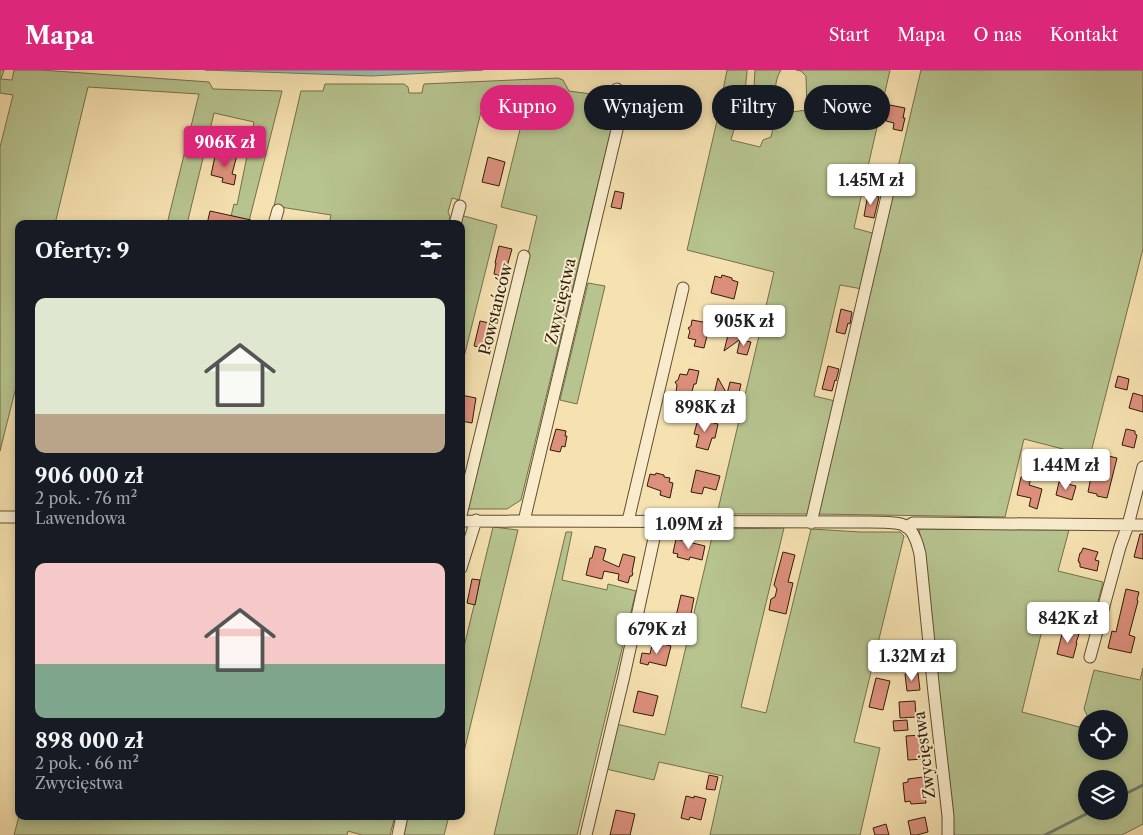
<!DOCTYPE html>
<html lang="pl">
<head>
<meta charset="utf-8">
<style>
	:root { --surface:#171b24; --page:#20242c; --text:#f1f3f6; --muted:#9ea1a6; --accent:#db2777 }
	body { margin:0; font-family:"Libre Caslon Text",serif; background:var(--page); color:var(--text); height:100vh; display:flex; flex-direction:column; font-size:19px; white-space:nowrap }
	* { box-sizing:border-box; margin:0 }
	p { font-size:16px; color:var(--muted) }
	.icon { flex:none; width:28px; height:28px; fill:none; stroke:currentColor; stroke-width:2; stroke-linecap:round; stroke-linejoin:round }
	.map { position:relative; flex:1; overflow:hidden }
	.panel { position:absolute; left:15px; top:150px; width:450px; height:600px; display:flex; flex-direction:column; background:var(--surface); border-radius:10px; box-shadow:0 2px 8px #0003 }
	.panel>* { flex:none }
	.banner { position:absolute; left:480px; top:15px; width:475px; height:45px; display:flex; gap:10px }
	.tools { position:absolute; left:1078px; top:640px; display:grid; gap:10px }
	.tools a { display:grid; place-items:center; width:50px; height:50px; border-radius:50%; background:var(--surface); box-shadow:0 2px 8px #0003; font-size:25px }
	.price { position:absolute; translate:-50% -42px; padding:0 11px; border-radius:5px; background:#fff; color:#222; font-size:16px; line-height:32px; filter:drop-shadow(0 1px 2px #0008) }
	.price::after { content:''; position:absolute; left:50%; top:30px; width:15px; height:11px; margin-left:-8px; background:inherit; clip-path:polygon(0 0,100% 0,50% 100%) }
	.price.active { background:var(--accent); color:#fff }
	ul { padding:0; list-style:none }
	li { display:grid; align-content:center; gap:10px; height:265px; padding:0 20px }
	li span { display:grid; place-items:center; height:155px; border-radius:10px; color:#555 }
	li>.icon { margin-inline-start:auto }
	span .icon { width:90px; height:90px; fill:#fffc; stroke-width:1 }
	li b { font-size:21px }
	h2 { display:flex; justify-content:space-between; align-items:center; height:60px; padding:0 20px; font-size:21px }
	.tag { padding:0 18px; border-radius:22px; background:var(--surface); box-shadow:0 2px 8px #0003; font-size:18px; line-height:45px }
	.tag.active { background:var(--accent); color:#fff }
	header { display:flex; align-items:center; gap:30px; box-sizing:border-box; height:70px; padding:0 25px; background:var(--accent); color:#fff }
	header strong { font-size:24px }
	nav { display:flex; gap:28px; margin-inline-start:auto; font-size:18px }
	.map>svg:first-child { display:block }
	.green { fill:#b7c490; stroke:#73704c; fill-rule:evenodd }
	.water { fill:#9ebcb2; stroke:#727c6e }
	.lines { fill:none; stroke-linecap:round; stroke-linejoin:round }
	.stream { stroke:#727c6e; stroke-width:3 }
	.building { fill:#dd907d; stroke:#2f1d07 }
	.street-casing { stroke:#614e31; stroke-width:13 }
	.street { stroke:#f9eccc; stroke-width:11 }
	.labels { text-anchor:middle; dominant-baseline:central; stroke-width:4; stroke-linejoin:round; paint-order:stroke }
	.street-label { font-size:16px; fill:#2f1d07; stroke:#f9eccc }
</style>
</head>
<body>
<header>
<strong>Mapa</strong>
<nav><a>Start</a><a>Mapa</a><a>O nas</a><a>Kontakt</a></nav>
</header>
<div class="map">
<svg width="1143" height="765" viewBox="0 0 1143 765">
	<rect width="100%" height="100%" fill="#f6e1b0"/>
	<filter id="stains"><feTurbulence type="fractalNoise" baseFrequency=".004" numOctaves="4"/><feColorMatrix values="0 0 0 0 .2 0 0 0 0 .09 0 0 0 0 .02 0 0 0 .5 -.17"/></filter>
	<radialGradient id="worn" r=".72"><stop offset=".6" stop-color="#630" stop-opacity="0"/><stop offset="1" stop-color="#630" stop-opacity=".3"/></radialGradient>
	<path class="green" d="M0 0H4L1 9 12 10 14 0H41L209 12 213 19 282 21 249 151 231 146 234 134 237 135 254 52 214 43 187 154H167L199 24 88 17 55 154H19V305L0 381V77L13 25 0 23Z
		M727 0H747V2L745 21 731 70 760 77 763 70 771 67 776 44 746 47 754 16 755 0H781C773 12 775 30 776 44L807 40 806 6 801 1 796 0H890L854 158 876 164 862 219 840 215 814 326 835 331 808 444H717L774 202 687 180 717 51Z
		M921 0H1143V179L1090 386 1024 369 1005 447 816 444Z
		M558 8 563 10 569 21 613 27 616 40 521 430 507 439H467L537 146 501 137 525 39 481 42 459 130 452 128 448 142 450 147 448 154H329L331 145 274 136 301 21H323L325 14H404L408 17 409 23H422L423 17 424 14Z
		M464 146 497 155 461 299V154H458L460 148Z
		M588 213 605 216 577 334 560 330Z
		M493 457 518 460 461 694V589Z
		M784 458 741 637 766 643 811 459 861 462H900L904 466 854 672 880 678 860 765H710L723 706 659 692 654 710 606 699 616 654 665 665 713 463 720 459Z
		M919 459 1069 460 1058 501 1103 512 1091 559 1045 548 1022 642 1083 658 1087 645 1084 639 1094 600 1140 610 1143 598V754L1122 765H954L923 484ZM1086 649H1119V681H1086ZM1086 709H1119V741H1086Z
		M566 462H572L562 510 607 520 608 514 636 521 577 765H494Z
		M19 746H395L390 765H362L348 761 347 765H14Z
		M408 746H449L444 765H404Z"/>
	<path class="water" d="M205 0H483L372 6Z"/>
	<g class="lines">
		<path class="stream" d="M1119 727 1143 715
			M1045 765 1092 741"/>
	</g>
	<path class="building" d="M890 35 905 38 903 48H905L902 61 893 59 894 53 886 51 888 45 886 41 889 40Z
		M630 46 642 48 639 58 628 55Z
		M221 82 237 85 232 104 236 105 234 115 222 112 223 108 211 105 215 86 220 87Z
		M488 87 505 92 499 116 482 112Z
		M615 121 624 123 621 139 611 137Z
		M868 124 879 127 874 148 864 146Z
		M210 141 251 150V154H207Z
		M499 176 512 179 504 207 494 204 496 193H495Z
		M722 205 732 208V210L738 212 734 229 711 223 715 206 721 208Z
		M841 239 852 242 850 254 848 253 845 264 836 262Z
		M692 250 708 253 705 265 707 266 704 278 694 276 696 270 688 268 690 261 688 258 691 256Z
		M480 251 494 254 492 262 494 263 489 279 474 276Z
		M729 261 746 265 724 281Z
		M740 270 751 272 747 285 737 283Z
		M828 296 839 299 836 311 835 310 832 321 822 319Z
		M689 299 699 301 696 314H694L691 325 676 322 677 315 675 312 678 310 680 304 687 305Z
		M1118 306 1129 309 1127 320 1115 317Z
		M718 308 727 324 730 312 741 314 738 327 728 325 732 332 713 328Z
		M1133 323 1143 326V342L1129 338Z
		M461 325 476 328 472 353 461 351Z
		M698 349 718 354 715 368H712L708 380 696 377 699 365 694 364Z
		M556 359 566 361 565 366H567L565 377 562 376 560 382 550 380Z
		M1126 359 1135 361V364L1137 365 1134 378 1122 375Z
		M1104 385 1117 388 1107 428 1097 426V424L1088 422 1091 407 1098 409Z
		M696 400 720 406 716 420 704 417 702 424 691 422Z
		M656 403 664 405V407L670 408 669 412 673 413 670 428 660 425 661 421 647 416 650 404 655 405Z
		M1021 407 1031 409 1029 415 1042 419 1037 439 1029 436 1031 428 1017 425Z
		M1059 412 1076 416 1072 430 1056 425Z
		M1140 464H1143V489L1134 487Z
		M676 469 705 476 702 490 690 487 689 490 677 487 678 484 673 483Z
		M595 476 606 479 603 490 619 497 623 484 635 487 632 502 633 503 632 506H630L628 513 618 510 619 504 604 501 602 509 586 505 590 488H592Z
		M1083 478 1098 482 1095 490 1099 491 1097 501 1080 497V493H1079V491H1078L1080 483H1081Z
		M783 482 795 485 788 512 793 513 786 544 769 540 771 529 775 527 777 519 774 515Z
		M472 509 480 510 475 535 467 533Z
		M1126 519 1139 522 1137 530 1138 531 1129 565 1135 567 1131 583 1108 578 1112 561 1116 562Z
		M681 525 694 528 690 549 676 546Z
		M1063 560 1079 564 1076 573H1077L1073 588 1057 584Z
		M653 571 671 576 666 596 649 592 648 595 640 593 642 583 650 584Z
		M918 603 920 620 907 621 905 604Z
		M876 608 890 611 883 640 869 637Z
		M638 621 658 626 653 646 633 642Z
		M915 631 916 647 900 648 899 632Z
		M907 650 908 660 894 661 893 651Z
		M922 665 924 689 908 690 906 666Z
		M709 705 718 707 715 720 706 719Z
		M923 707 926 733 911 734 910 731 905 732 903 713 908 712V709Z
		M686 726 694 728V726L706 729 701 750 690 747 689 750 681 748Z
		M616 740 635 744 630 765H610Z
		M925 747 928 762 917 765H911L908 751Z
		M886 754 889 765H875L873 758Z"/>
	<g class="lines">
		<g class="street-casing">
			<path id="street" d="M274 154 278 140
				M455 154 460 136
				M461 445 524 186
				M0 447H19
				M461 451 852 452C865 452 890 451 901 454 904 455 909 458 911 461 916 467 918 476 920 484L934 623 948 746V765
				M524 451 621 43 622 32 617 19
				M628 451 683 218
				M811 453 891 109
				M906 457 913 453H919L1143 455
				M461 498 476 450
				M1090 587 1120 477 1128 455 1143 397
				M398 765 402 746
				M586 765 624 606 658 450"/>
		</g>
		<use href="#street" class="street"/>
	</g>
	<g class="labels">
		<g class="street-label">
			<text transform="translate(560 231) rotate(-77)">Zwycięstwa</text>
			<text transform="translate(495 239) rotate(-76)">Powstańców</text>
			<text transform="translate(924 685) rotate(-97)">Zwycięstwa</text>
		</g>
	</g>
	<rect width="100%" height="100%" filter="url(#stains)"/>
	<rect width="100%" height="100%" fill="url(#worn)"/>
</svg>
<div class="tools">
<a><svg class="icon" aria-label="locate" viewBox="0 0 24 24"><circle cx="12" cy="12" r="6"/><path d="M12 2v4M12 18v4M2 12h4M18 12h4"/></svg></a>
<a><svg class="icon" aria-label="layers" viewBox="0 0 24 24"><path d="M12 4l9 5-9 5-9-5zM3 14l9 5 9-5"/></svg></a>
</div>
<b class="price active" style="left:225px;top:98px">906K zł</b>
<b class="price" style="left:871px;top:136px">1.45M zł</b>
<b class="price" style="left:744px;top:277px">905K zł</b>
<b class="price" style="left:705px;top:363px">898K zł</b>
<b class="price" style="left:1066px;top:421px">1.44M zł</b>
<b class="price" style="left:689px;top:480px">1.09M zł</b>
<b class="price" style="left:1068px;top:574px">842K zł</b>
<b class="price" style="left:657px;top:585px">679K zł</b>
<b class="price" style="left:912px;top:612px">1.32M zł</b>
<div class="banner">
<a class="tag active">Kupno</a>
<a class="tag">Wynajem</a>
<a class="tag">Filtry</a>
<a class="tag">Nowe</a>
</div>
<section class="panel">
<h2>Oferty: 9<svg class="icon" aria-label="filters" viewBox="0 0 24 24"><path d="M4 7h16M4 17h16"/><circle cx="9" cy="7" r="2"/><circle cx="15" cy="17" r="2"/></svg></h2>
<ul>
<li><span style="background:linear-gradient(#dfe7d0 75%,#b9a48a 0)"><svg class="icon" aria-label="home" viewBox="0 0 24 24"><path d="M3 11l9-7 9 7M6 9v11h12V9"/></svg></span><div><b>906 000 zł</b><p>2 pok. · 76 m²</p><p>Lawendowa</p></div></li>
<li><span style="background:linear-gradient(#f6c9c9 65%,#7fa58c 0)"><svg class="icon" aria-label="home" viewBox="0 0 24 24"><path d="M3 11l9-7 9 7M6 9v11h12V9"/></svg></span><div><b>898 000 zł</b><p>2 pok. · 66 m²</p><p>Zwycięstwa</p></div></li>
</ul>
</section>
</div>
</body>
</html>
